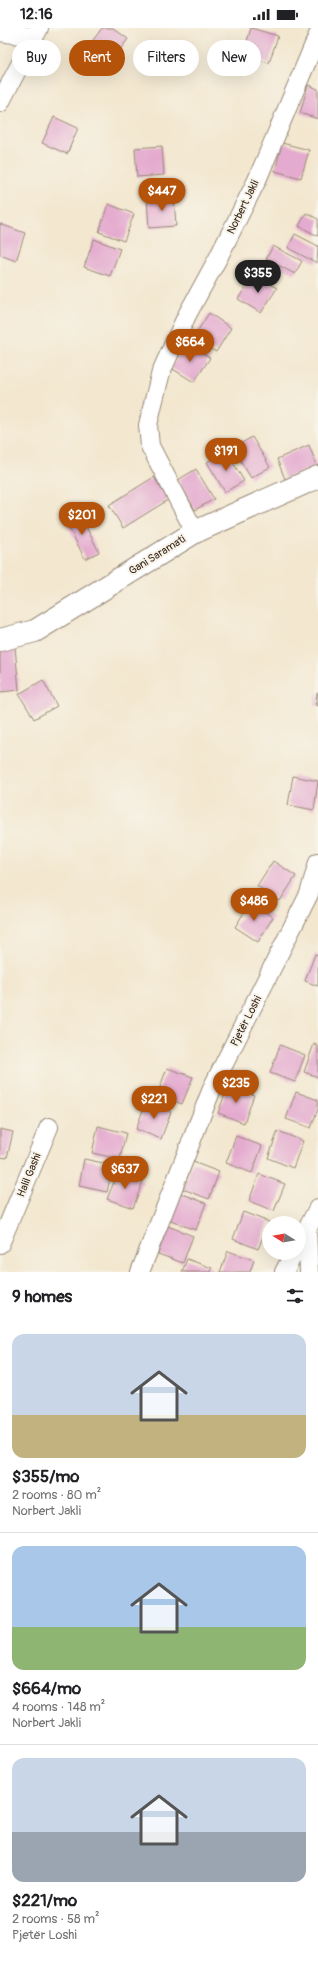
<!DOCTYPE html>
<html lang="en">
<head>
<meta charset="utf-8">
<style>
	:root { --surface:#fff; --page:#f2f2f2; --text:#202124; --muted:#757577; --line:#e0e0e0; --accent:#b45309 }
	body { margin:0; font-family:Pangolin,sans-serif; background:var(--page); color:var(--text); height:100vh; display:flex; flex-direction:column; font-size:15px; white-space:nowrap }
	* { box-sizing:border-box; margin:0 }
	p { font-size:13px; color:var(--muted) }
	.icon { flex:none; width:22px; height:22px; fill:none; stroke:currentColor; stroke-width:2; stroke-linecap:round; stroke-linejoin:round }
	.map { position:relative; height:1244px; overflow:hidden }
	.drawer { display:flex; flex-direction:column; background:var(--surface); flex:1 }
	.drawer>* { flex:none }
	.guide { position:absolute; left:12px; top:12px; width:294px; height:36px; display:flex; gap:8px }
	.needle { width:26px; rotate:281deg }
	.tools { position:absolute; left:262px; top:1188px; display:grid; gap:8px }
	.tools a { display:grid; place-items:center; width:44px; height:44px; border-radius:50%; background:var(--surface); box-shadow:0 4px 16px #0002; font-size:20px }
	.price { position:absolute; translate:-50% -34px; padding:0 9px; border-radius:14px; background:var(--accent); color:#fff; font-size:13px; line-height:26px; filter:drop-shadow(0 1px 2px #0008) }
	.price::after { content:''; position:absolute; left:50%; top:24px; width:12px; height:9px; margin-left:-6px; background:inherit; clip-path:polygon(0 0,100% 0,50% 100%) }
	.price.current { background:#222; color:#fff }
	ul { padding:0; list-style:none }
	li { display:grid; align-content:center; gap:8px; height:212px; padding:0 12px }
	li+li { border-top:1px solid var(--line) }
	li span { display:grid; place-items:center; height:124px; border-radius:12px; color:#555 }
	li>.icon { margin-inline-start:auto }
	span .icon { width:72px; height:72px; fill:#fffc; stroke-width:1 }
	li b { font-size:17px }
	h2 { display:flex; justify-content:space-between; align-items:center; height:48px; padding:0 12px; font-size:17px }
	.pill { padding:0 14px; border-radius:18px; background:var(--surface); box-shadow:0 4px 16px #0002; font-size:14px; line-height:36px }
	.pill.current { background:var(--accent); color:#fff }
	.status { display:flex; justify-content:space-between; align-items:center; height:28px; padding:0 20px; background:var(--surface); direction:ltr }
	.status svg { height:11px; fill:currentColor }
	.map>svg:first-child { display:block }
	.building { fill:#e4aacf }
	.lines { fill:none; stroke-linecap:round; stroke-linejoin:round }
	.minor-casing { stroke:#978876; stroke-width:20 }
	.tertiary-casing { stroke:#978876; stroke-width:24 }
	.minor { stroke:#fff; stroke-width:18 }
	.tertiary { stroke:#fff; stroke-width:22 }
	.labels { text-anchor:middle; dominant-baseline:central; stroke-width:4; stroke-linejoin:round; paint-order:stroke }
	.street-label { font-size:11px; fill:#3b2a1e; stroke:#f7f3e8 }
</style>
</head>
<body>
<div class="status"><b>12:16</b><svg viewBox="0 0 49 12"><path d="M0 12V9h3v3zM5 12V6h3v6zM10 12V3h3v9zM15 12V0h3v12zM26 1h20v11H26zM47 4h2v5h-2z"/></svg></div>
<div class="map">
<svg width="318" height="1244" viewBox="0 0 318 1244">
	<rect width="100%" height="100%" fill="#f7f3e8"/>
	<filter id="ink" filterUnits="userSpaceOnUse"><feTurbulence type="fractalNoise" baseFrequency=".025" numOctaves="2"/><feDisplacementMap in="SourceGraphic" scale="8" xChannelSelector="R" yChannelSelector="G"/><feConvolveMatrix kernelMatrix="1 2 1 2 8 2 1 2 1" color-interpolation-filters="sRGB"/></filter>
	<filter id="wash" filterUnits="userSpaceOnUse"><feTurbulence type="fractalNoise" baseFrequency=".012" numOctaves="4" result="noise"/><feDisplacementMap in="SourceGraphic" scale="16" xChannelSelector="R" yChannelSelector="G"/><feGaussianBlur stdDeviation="0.9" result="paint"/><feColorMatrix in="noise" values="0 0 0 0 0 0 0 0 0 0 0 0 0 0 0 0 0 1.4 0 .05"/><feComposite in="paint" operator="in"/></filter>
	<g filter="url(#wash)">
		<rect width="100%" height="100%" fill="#f3e7cf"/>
		<g id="blocks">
			<path class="building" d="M102 0H113L128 11 111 34 89 18Z
				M251 0 278 8 269 35 243 27Z
				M308 57 318 61V91L300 85Z
				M54 89 78 100 67 126 42 115Z
				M282 115 309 122 301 150 275 143Z
				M162 118 164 147 137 149 135 120Z
				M174 169 176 198 149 200 147 171Z
				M108 176 134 186 124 213 99 204Z
				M306 185 318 191V208L299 198Z
				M0 196 25 205 16 233 0 227Z
				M295 206 318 218 317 235 288 220Z
				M94 211 120 221 110 248 84 239Z
				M273 218 302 233 295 246 266 231Z
				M254 246 277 260 261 285 238 271Z
				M209 285 231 300 216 324 193 310Z
				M187 315 210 330 194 354 171 340Z
				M252 409 270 439 251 450 233 420Z
				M309 417 317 438 285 451 277 431Z
				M226 423 244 453 225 464 207 434Z
				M196 441 214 471 195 482 178 452Z
				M154 449 168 472 123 500 109 477Z
				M79 485 99 524 85 531 65 492Z
				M15 619 19 662 0 664V621Z
				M43 652 57 678 34 691 19 666Z
				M317 665H318V678L315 677Z
				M293 748 318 753 314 782 288 777Z
				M273 833 296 848 280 873 257 858Z
				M250 875 273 889 258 914 235 899Z
				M315 926 318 927V958L305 953Z
				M314 1016 318 1018V1049L304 1044Z
				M280 1017 305 1027 295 1054 270 1045Z
				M167 1040 193 1049 182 1076 157 1067Z
				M228 1058 254 1067 244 1095 218 1085Z
				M296 1064 318 1072V1081L311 1100 286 1091Z
				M146 1074 171 1084 161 1111 136 1101Z
				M98 1098 126 1105 120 1131 92 1125Z
				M0 1101 13 1104 7 1130 0 1129Z
				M278 1103 303 1113 293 1140 268 1130Z
				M236 1108 262 1118 252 1145 226 1135Z
				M84 1131 113 1137 107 1164 79 1158Z
				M193 1134 219 1144 209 1171 183 1161Z
				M118 1144 143 1153 133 1180 107 1171Z
				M259 1146 285 1156 274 1183 249 1173Z
				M180 1165 206 1175 196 1202 170 1193Z
				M243 1184 269 1194 258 1221 233 1211Z
				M168 1198 193 1208 183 1235 158 1226Z
				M228 1223 254 1232 250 1244H220Z
				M187 1231 212 1240 211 1244H182Z"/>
		</g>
	</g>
	<g filter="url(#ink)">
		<use href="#blocks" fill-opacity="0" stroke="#978876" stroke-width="1"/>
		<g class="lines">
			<g class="minor-casing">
				<path id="minor" d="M0 4 34 9
					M0 75 39 0
					M195 504 150 418 148 397 153 376 161 344 187 287 218 230 257 152 318 7
					M307 1201 309 1244
					M302 1211 318 1180
					M0 1216 49 1099
					M140 1244 213 1058 309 866 318 834
					M284 1244 294 1225"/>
			</g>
			<g class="tertiary-casing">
				<path id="tertiary" d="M0 612 35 603 195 504 318 449"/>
			</g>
			<use href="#minor" class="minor"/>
			<use href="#tertiary" class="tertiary"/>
		</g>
	</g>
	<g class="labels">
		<g class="street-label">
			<text transform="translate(243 179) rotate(-64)">Norbert Jakli</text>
			<text transform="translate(157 527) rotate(-32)">Gani Saramati</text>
			<text transform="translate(246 993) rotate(-63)">Pjetër Loshi</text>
			<text transform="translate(29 1147) rotate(-68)">Halil Gashi</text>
		</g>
	</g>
</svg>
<div class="tools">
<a><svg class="needle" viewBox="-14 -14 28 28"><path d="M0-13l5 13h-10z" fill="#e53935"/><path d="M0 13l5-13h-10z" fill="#757577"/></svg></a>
</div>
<b class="price" style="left:162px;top:184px">$447</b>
<b class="price current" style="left:258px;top:266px">$355</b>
<b class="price" style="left:190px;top:335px">$664</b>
<b class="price" style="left:226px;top:444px">$191</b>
<b class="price" style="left:82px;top:508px">$201</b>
<b class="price" style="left:254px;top:894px">$486</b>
<b class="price" style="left:236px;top:1076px">$235</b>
<b class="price" style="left:154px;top:1092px">$221</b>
<b class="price" style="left:125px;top:1162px">$637</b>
<div class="guide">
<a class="pill">Buy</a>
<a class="pill current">Rent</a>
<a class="pill">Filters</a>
<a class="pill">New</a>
</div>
</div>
<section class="drawer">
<h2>9 homes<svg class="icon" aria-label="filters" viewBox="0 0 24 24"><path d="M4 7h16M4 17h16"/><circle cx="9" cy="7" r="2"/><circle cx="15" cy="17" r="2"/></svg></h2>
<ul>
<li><span style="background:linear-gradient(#c9d6e8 65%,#c2b280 0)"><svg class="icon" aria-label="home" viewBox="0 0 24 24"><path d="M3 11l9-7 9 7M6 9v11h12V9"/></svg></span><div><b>$355/mo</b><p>2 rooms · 80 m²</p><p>Norbert Jakli</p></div></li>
<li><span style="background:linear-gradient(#a9c7e8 65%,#8fb573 0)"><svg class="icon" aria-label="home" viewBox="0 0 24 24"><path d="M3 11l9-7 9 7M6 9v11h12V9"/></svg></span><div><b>$664/mo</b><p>4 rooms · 148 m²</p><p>Norbert Jakli</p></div></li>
<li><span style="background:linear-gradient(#c9d6e8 60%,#9aa5b1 0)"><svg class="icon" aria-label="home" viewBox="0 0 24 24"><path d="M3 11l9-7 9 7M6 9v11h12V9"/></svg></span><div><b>$221/mo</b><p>2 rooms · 58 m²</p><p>Pjetër Loshi</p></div></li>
</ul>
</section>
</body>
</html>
